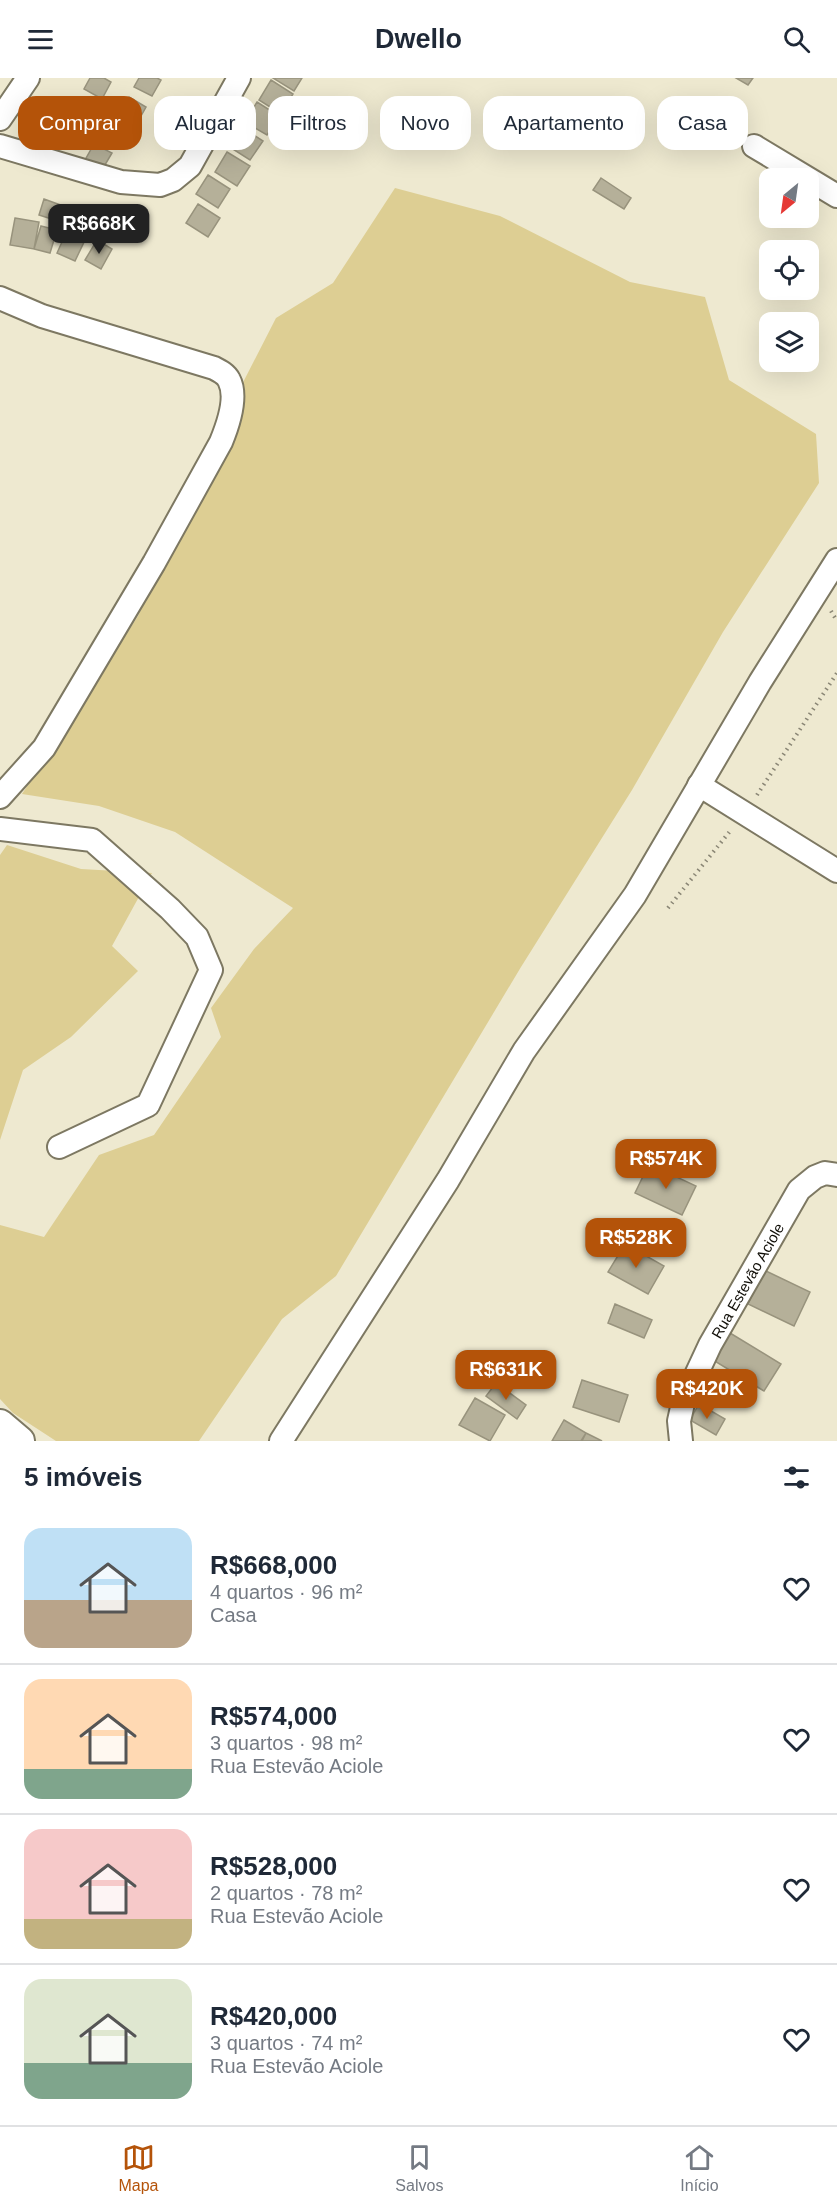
<!DOCTYPE html>
<html lang="pt">
<head>
<meta charset="utf-8">
<style>
	:root { --surface:#fff; --page:#f2f2f3; --text:#1f2937; --muted:#747a83; --line:#e0e1e3; --accent:#b45309 }
	body { margin:0; font-family:Arial,sans-serif; background:var(--page); color:var(--text); height:100vh; display:flex; flex-direction:column; font-size:22px; white-space:nowrap }
	* { box-sizing:border-box; margin:0 }
	p { font-size:20px; color:var(--muted) }
	.icon { flex:none; width:33px; height:33px; fill:none; stroke:currentColor; stroke-width:2; stroke-linecap:round; stroke-linejoin:round }
	.map { position:relative; height:1363px; overflow:hidden }
	.side { display:flex; flex-direction:column; background:var(--surface); flex:1 }
	.side>* { flex:none }
	.hud { position:absolute; left:18px; top:18px; width:801px; height:54px; display:flex; gap:12px }
	.needle { width:39px; rotate:209deg }
	.tools { position:absolute; left:759px; top:90px; display:grid; gap:12px }
	.tools a { display:grid; place-items:center; width:60px; height:60px; border-radius:12px; background:var(--surface); box-shadow:0 6px 24px #0002; font-size:30px }
	.price { position:absolute; translate:-50% -51px; padding:0 14px; border-radius:12px; background:var(--accent); color:#fff; font-size:20px; line-height:39px; filter:drop-shadow(0 2px 3px #0008) }
	.price::after { content:''; position:absolute; left:50%; top:36px; width:18px; height:14px; margin-left:-9px; background:inherit; clip-path:polygon(0 0,100% 0,50% 100%) }
	.price.current { background:#222; color:#fff }
	ul { padding:0; list-style:none }
	li { display:flex; align-items:center; gap:18px; height:150px; padding:0 24px }
	li+li { border-top:2px solid var(--line) }
	li span { display:grid; place-items:center; flex:none; width:168px; height:120px; border-radius:18px; color:#555 }
	li>.icon { margin-inline-start:auto }
	span .icon { width:72px; height:72px; fill:#fffc; stroke-width:1 }
	li b { font-size:26px }
	h2 { display:flex; justify-content:space-between; align-items:center; height:72px; padding:0 24px; font-size:26px }
	.tag { padding:0 21px; border-radius:18px; background:var(--surface); box-shadow:0 6px 24px #0002; font-size:21px; line-height:54px }
	.tag.current { background:var(--accent); color:#fff }
	header { display:flex; justify-content:space-between; align-items:center; height:78px; padding:0 24px; background:var(--surface); font-size:27px; font-weight:700 }
	.dock { display:flex; justify-content:space-around; align-items:center; height:84px; border-top:2px solid var(--line); background:var(--surface); font-size:16px; color:var(--muted) }
	.dock a { display:grid; justify-items:center; gap:3px }
	.dock .current { color:var(--accent) }
	.map>svg:first-child { display:block }
	.green { fill:#ddce93 }
	.building { fill:#b5b099; stroke:#98937d; stroke-width:1.5 }
	.lines { fill:none; stroke-linecap:round; stroke-linejoin:round }
	.minor-casing { stroke:#7d7862; stroke-width:26 }
	.tertiary-casing { stroke:#7d7862; stroke-width:32 }
	.path { stroke:#8a8675; stroke-width:4; stroke-dasharray:1.5 4.5; stroke-linecap:butt }
	.minor { stroke:#fff; stroke-width:22 }
	.tertiary { stroke:#fff; stroke-width:28 }
	.labels { text-anchor:middle; dominant-baseline:central; stroke-width:4.5; stroke-linejoin:round; paint-order:stroke }
	.street-label { font-size:15px; fill:#100e07; stroke:#fcf6de }
</style>
</head>
<body>
<header><svg class="icon" aria-label="menu" viewBox="0 0 24 24"><path d="M4 6h16M4 12h16M4 18h16"/></svg>Dwello<svg class="icon" aria-label="search" viewBox="0 0 24 24"><circle cx="10" cy="10" r="6"/><path d="M15 15l6 6"/></svg></header>
<div class="map">
<svg width="837" height="1363" viewBox="0 0 837 1363">
	<rect width="100%" height="100%" fill="#eee9d0"/>
	<path class="green" d="M395 110 500 138 630 204 705 219 729 302 816 356 819 405 723 554 632 712 521 889 336 1198 282 1241 199 1363H56L13 1335 0 1321V1147L44 1159 99 1077 154 1057 221 959 211 930 254 871 293 830 175 754 99 728 22 716 138 538 188 430 234 322 276 240 333 205Z
		M7 767 81 791 152 795 112 868 138 893 71 959 23 992 0 1062V777Z"/>
	<path class="building" d="M90 0H104L111 4 102 21 84 11Z
		M139 0H157L161 2 152 18 134 9Z
		M273 0H302L294 13Z
		M736 0H753L748 7Z
		M271 2 293 16 281 36 259 22Z
		M129 19 146 29 137 45 119 35Z
		M74 23 92 33 83 49 65 39Z
		M257 24 279 38 267 57 245 44Z
		M112 38 129 48 120 64 103 55Z
		M62 45 79 55 70 71 53 61Z
		M240 48 263 63 250 82 228 68Z
		M94 66 112 75 102 92 85 82Z
		M227 74 250 88 237 108 215 94Z
		M208 97 230 111 218 130 196 116Z
		M601 100 631 120 624 131 593 112Z
		M44 121 66 129 61 144 39 137Z
		M198 126 220 140 208 159 186 145Z
		M15 140 39 144 34 171 10 167Z
		M41 148 57 152 50 175 34 171Z
		M67 153 85 162 75 183 57 175Z
		M97 162 112 171 101 191 85 182Z
		M649 1086 696 1108 682 1137 635 1115Z
		M625 1166 664 1188 648 1216 608 1194Z
		M764 1192 810 1214 794 1248 748 1226Z
		M615 1226 652 1242 644 1260 608 1245Z
		M730 1255 781 1286 764 1313 713 1282Z
		M582 1302 628 1317 619 1344 573 1329Z
		M496 1305 526 1327 517 1341 486 1318Z
		M475 1320 505 1337 490 1363 459 1347Z
		M699 1326 725 1341 716 1357 690 1342Z
		M564 1342 586 1355 581 1363H552Z
		M586 1355 602 1363H582Z"/>
	<g class="lines">
		<g class="minor-casing">
			<g id="minor">
				<path d="M0 41 28 0"/>
				<path d="M0 68 121 104 160 107 173 102 190 88 239 0"/>
				<path d="M754 68 837 118"/>
				<path d="M0 220 42 238 214 290C220 293 226 296 229 302 238 319 228 347 221 364L154 485 44 670 0 719"/>
				<path d="M699 707 837 793"/>
				<path d="M0 751 92 762 170 831 197 859 211 892 148 1027 59 1069"/>
				<path d="M281 1363 448 1102 524 973 635 817 760 604 837 482"/>
				<path id="s1" d="M681 1363 679 1343 683 1325 710 1267 799 1112 815 1099 825 1095 837 1097"/>
			</g>
		</g>
		<g class="tertiary-casing">
			<path id="tertiary" d="M0 1346 20 1363"/>
		</g>
		<path class="path" d="M831 533 837 543
			M757 717 837 595
			M668 830 731 752"/>
		<use href="#minor" class="minor"/>
		<use href="#tertiary" class="tertiary"/>
	</g>
	<g class="labels">
		<g class="street-label">
			<text stroke="none"><textPath href="#s1" startOffset="177">Rua Estevão Aciole</textPath></text>
		</g>
	</g>
</svg>
<div class="tools">
<a><svg class="needle" viewBox="-14 -14 28 28"><path d="M0-13l5 13h-10z" fill="#e53935"/><path d="M0 13l5-13h-10z" fill="#747a83"/></svg></a>
<a><svg class="icon" aria-label="locate" viewBox="0 0 24 24"><circle cx="12" cy="12" r="6"/><path d="M12 2v4M12 18v4M2 12h4M18 12h4"/></svg></a>
<a><svg class="icon" aria-label="layers" viewBox="0 0 24 24"><path d="M12 4l9 5-9 5-9-5zM3 14l9 5 9-5"/></svg></a>
</div>
<b class="price current" style="left:99px;top:177px">R$668K</b>
<b class="price" style="left:666px;top:1112px">R$574K</b>
<b class="price" style="left:636px;top:1191px">R$528K</b>
<b class="price" style="left:506px;top:1323px">R$631K</b>
<b class="price" style="left:707px;top:1342px">R$420K</b>
<div class="hud">
<a class="tag current">Comprar</a>
<a class="tag">Alugar</a>
<a class="tag">Filtros</a>
<a class="tag">Novo</a>
<a class="tag">Apartamento</a>
<a class="tag">Casa</a>
</div>
</div>
<section class="side">
<h2>5 imóveis<svg class="icon" aria-label="filters" viewBox="0 0 24 24"><path d="M4 7h16M4 17h16"/><circle cx="9" cy="7" r="2"/><circle cx="15" cy="17" r="2"/></svg></h2>
<ul>
<li><span style="background:linear-gradient(#bfe0f5 60%,#b9a48a 0)"><svg class="icon" aria-label="home" viewBox="0 0 24 24"><path d="M3 11l9-7 9 7M6 9v11h12V9"/></svg></span><div><b>R$668,000</b><p>4 quartos · 96 m²</p><p>Casa</p></div><svg class="icon" aria-label="heart" viewBox="0 0 24 24"><path d="M12 20l-8-8c-3-5 5-10 8-4 3-6 11-1 8 4z"/></svg></li>
<li><span style="background:linear-gradient(#ffd9b3 75%,#7fa58c 0)"><svg class="icon" aria-label="home" viewBox="0 0 24 24"><path d="M3 11l9-7 9 7M6 9v11h12V9"/></svg></span><div><b>R$574,000</b><p>3 quartos · 98 m²</p><p>Rua Estevão Aciole</p></div><svg class="icon" aria-label="heart" viewBox="0 0 24 24"><path d="M12 20l-8-8c-3-5 5-10 8-4 3-6 11-1 8 4z"/></svg></li>
<li><span style="background:linear-gradient(#f6c9c9 75%,#c2b280 0)"><svg class="icon" aria-label="home" viewBox="0 0 24 24"><path d="M3 11l9-7 9 7M6 9v11h12V9"/></svg></span><div><b>R$528,000</b><p>2 quartos · 78 m²</p><p>Rua Estevão Aciole</p></div><svg class="icon" aria-label="heart" viewBox="0 0 24 24"><path d="M12 20l-8-8c-3-5 5-10 8-4 3-6 11-1 8 4z"/></svg></li>
<li><span style="background:linear-gradient(#dfe7d0 70%,#7fa58c 0)"><svg class="icon" aria-label="home" viewBox="0 0 24 24"><path d="M3 11l9-7 9 7M6 9v11h12V9"/></svg></span><div><b>R$420,000</b><p>3 quartos · 74 m²</p><p>Rua Estevão Aciole</p></div><svg class="icon" aria-label="heart" viewBox="0 0 24 24"><path d="M12 20l-8-8c-3-5 5-10 8-4 3-6 11-1 8 4z"/></svg></li>
</ul>
</section>
<nav class="dock">
<a class="current"><svg class="icon" aria-label="map" viewBox="0 0 24 24"><path d="M3 6l6-2 6 2 6-2v14l-6 2-6-2-6 2zM9 4v14M15 6v14"/></svg>Mapa</a>
<a><svg class="icon" aria-label="saved" viewBox="0 0 24 24"><path d="M7 4h10v16l-5-4-5 4z"/></svg>Salvos</a>
<a><svg class="icon" aria-label="home" viewBox="0 0 24 24"><path d="M3 11l9-7 9 7M6 9v11h12V9"/></svg>Início</a>
</nav>
</body>
</html>
